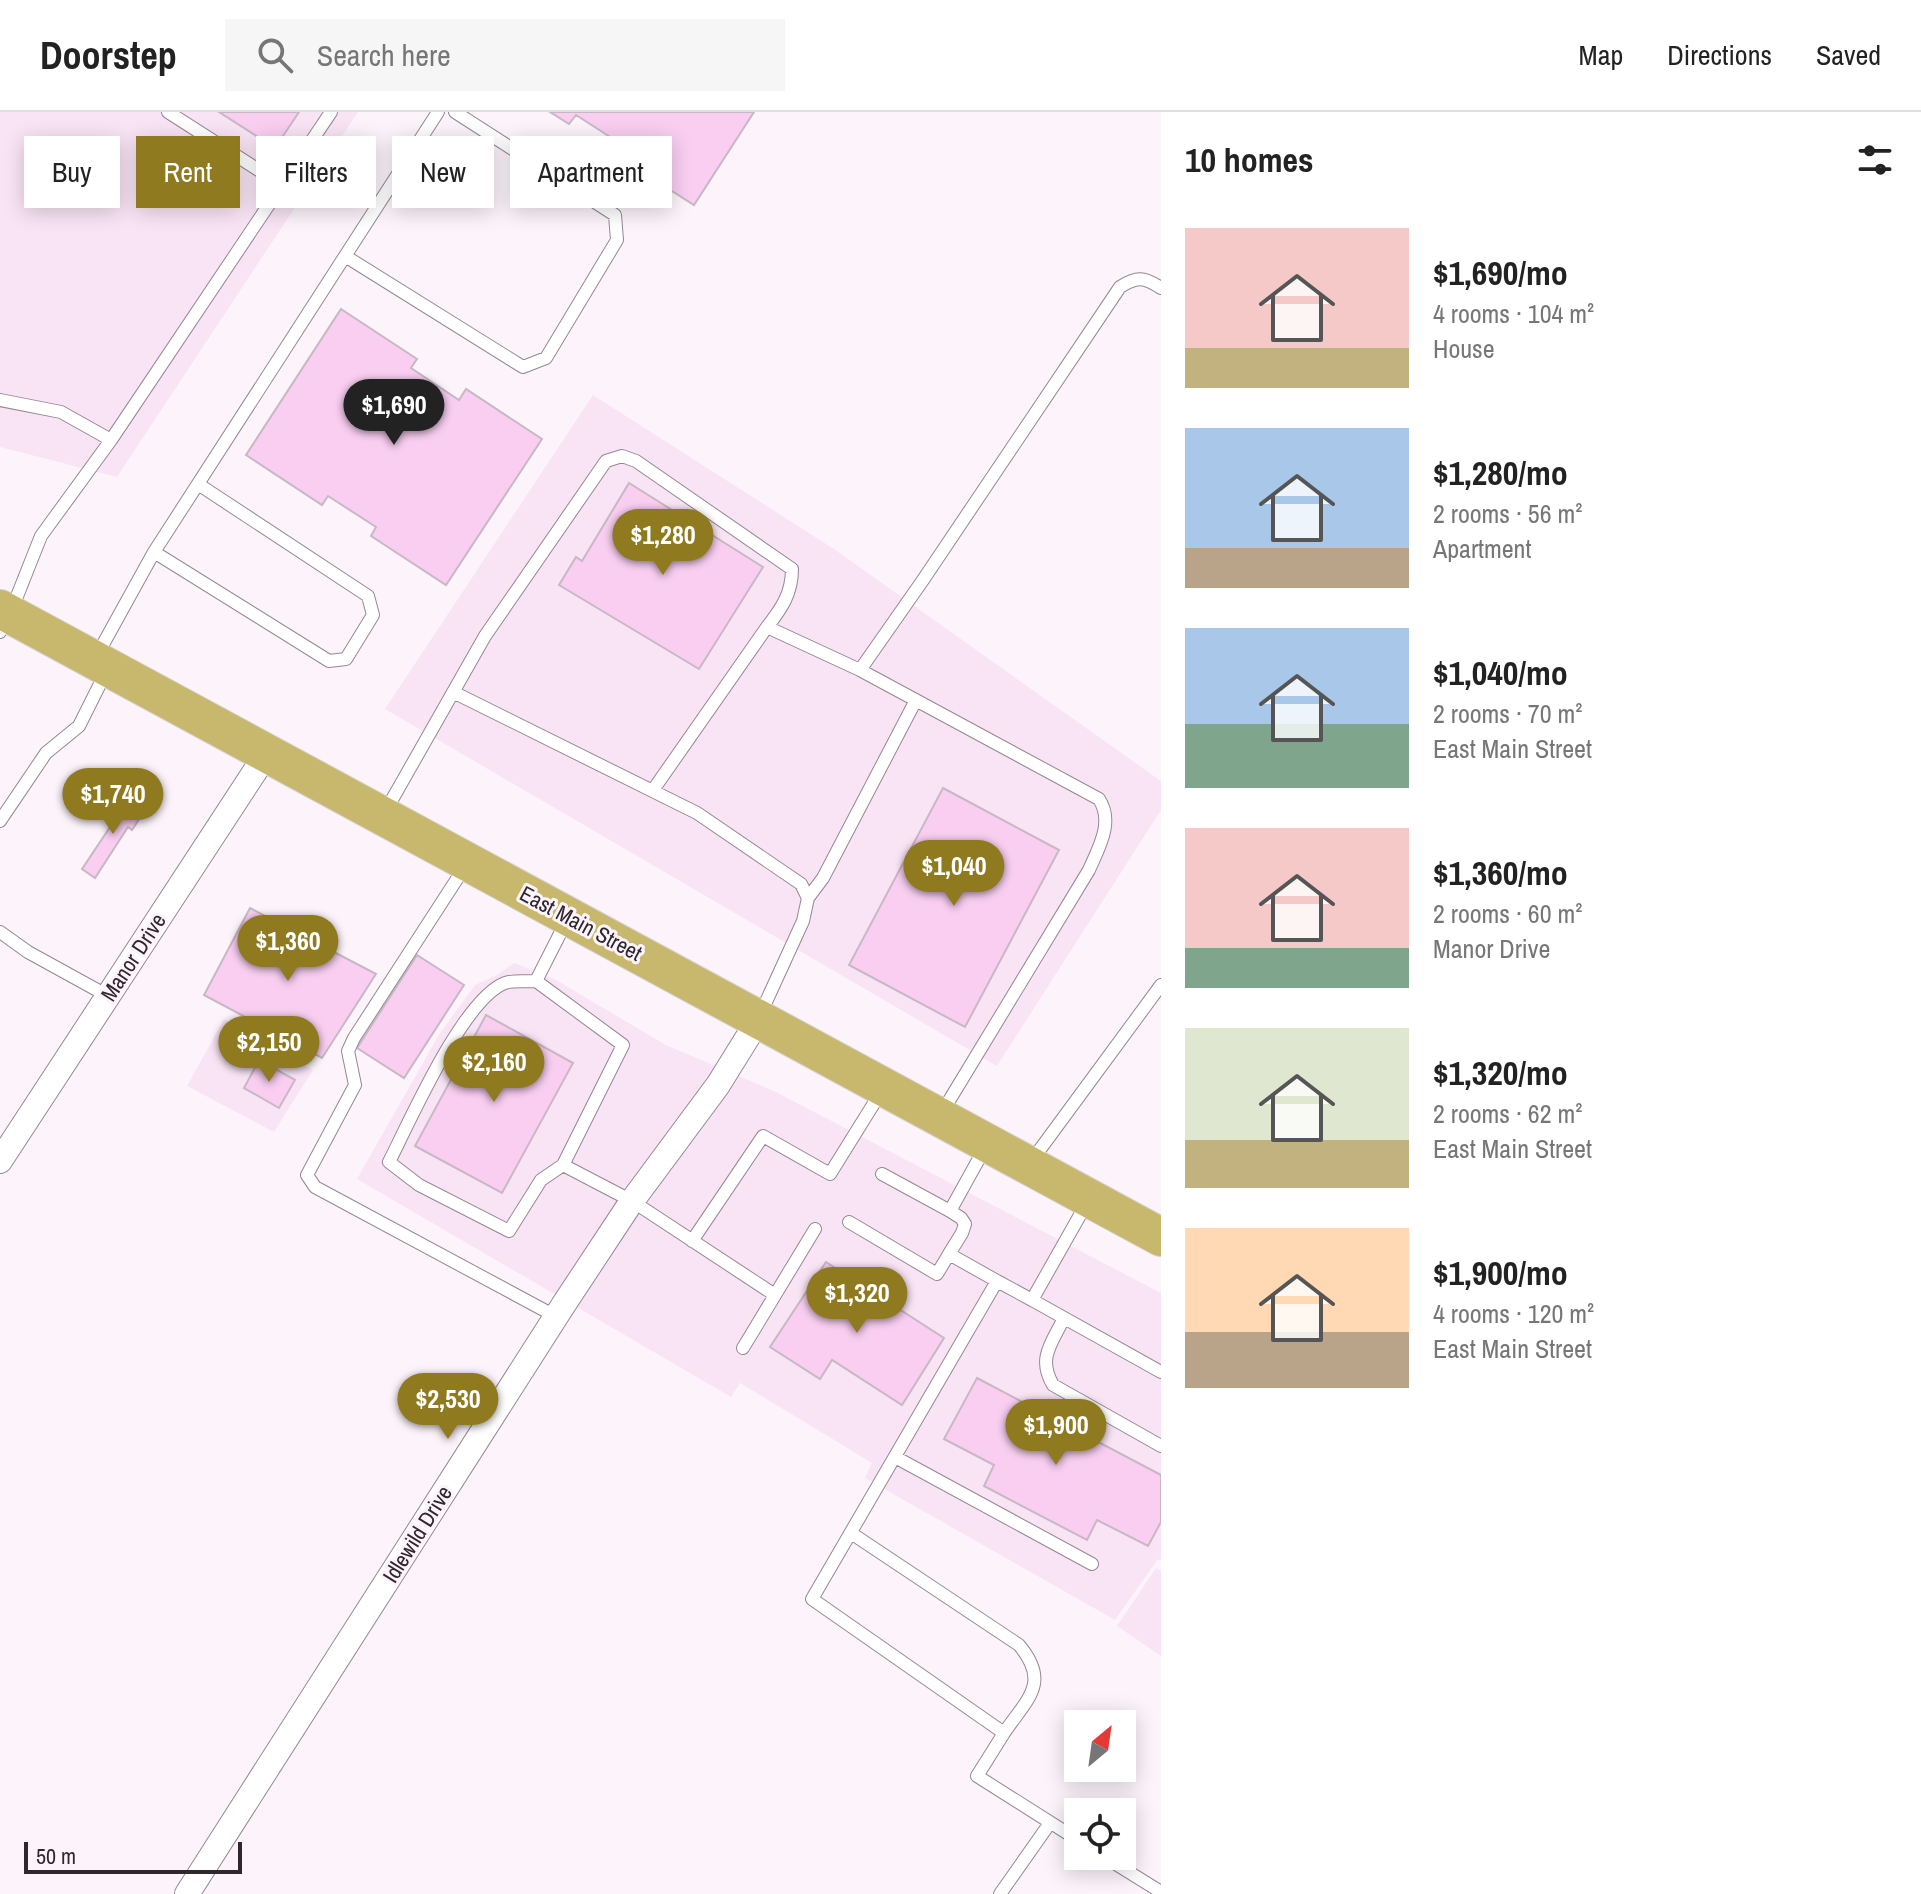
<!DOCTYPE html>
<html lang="en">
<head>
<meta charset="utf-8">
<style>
	:root { --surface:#fff; --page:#f6f6f6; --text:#222; --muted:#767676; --line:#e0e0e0; --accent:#8f7a1f }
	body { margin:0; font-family:"Archivo Narrow",sans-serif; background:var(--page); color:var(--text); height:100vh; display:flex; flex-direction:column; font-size:30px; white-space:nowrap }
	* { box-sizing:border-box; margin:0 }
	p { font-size:26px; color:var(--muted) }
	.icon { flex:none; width:44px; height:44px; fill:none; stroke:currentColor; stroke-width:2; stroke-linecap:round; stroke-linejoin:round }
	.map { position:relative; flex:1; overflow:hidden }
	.panel { display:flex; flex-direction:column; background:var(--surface); width:760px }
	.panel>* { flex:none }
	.hud { position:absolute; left:24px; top:24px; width:760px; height:72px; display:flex; gap:16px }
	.needle { width:52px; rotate:29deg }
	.fabs { position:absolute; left:1064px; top:1598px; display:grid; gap:16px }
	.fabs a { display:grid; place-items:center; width:72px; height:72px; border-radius:0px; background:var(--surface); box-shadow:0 4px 20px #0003; font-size:40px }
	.scale { position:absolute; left:24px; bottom:20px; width:218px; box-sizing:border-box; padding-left:8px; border:4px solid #2e282d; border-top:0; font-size:22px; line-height:28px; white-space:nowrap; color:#2e282d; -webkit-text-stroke:6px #fdf4fb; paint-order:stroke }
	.price { position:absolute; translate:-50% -68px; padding:0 18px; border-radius:28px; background:var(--accent); color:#fff; font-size:26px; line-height:52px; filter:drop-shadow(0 2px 4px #0008) }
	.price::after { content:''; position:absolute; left:50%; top:48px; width:24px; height:18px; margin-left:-12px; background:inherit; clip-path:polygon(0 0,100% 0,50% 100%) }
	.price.selected { background:#222; color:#fff }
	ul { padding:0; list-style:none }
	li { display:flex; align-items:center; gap:24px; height:200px; padding:0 24px }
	li span { display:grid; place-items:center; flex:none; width:224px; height:160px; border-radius:0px; color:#555 }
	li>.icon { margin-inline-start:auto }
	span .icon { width:96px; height:96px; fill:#fffc; stroke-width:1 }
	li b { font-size:34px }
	h2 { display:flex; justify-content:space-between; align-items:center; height:96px; padding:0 24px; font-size:34px }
	.chip { padding:0 28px; border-radius:0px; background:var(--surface); box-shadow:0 4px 20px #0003; font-size:28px; line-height:72px }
	.chip.selected { background:var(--accent); color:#fff }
	header { display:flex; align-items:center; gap:48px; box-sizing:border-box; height:112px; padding:0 40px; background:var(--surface); border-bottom:2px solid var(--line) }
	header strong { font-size:38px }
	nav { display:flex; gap:44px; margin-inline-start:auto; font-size:28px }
	.search { width:560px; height:72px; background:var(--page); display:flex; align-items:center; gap:20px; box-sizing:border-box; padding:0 28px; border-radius:0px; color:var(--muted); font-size:30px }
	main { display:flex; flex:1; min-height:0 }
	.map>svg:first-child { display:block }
	.built { fill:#f9e4f5 }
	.building { fill:#f9cef1; stroke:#c7b8c4; stroke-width:2 }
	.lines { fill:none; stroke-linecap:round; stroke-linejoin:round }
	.lane-casing { stroke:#958792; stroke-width:14 }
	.street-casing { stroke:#958792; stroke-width:26 }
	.primary-casing { stroke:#d5d4d5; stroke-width:40 }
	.lane { stroke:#fff; stroke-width:12 }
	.street { stroke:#fff; stroke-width:24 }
	.primary { stroke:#c8b86d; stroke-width:38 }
	.labels { text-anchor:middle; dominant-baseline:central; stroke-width:6; stroke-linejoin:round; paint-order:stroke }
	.street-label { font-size:22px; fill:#2e282d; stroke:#fdf4fb }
</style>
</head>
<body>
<header>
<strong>Doorstep</strong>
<div class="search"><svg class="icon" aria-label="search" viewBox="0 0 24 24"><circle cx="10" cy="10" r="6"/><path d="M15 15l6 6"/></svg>Search here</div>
<nav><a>Map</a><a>Directions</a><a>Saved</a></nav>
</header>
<main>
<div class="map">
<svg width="1161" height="1782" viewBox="0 0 1161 1782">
	<rect width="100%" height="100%" fill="#fdf4fb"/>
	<path class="built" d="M0 0H358L117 365 0 335Z
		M593 283 834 437 1161 669V698L997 954 385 597Z
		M514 851 556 868 666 933 776 980 1161 1181V1449L1158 1447 1115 1508 865 1366 872 1351 740 1271 731 1285 357 1067 440 921 475 873 497 863Z
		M224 907 313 958 274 1020 187 974Z
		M1156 1456 1161 1459V1544L1117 1514Z"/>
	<path class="building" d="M219 0H299L275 36Z
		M550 0H754L694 93 617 44 624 34 576 3 569 12Z
		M341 197 417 247 411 256 459 288 466 277 542 327 446 473 371 424 376 415 328 384 322 393 246 343Z
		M629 371 763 455 699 557 559 473 576 445 582 449Z
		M943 676 1059 738 965 915 849 853Z
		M120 687 143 701 132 718 128 715 95 766 82 757 116 706 110 702Z
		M250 796 376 862 322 946 204 883Z
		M417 843 464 873 404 966 357 936Z
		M486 903 573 951 502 1081 415 1034Z
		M259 948 295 968 279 996 244 976Z
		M826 1150 944 1226 902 1293 832 1248 820 1267 770 1235Z
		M977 1266 1161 1363V1410L1148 1434 1097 1408 1087 1428 984 1374 994 1353 944 1327Z"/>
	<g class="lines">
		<g class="lane-casing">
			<path id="lane" d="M168 0 282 73
				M345 144 523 255 546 246 617 128 615 103 455 0
				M0 288 61 300 111 328
				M154 440 329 549 346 547 373 503 368 484 198 372
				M0 520 10 502 41 424 111 328 331 0
				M96 545 154 440 438 0
				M860 558 923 468 1120 175C1137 164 1144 165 1161 176
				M453 580 697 701 801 772 808 786 803 809 760 903
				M653 678 767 515
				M385 700 485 524 606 349 622 344 636 349 792 457C792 481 782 496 767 515L860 558 1099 687C1114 710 1099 735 1089 758L941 1002
				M0 709 46 641 79 614 107 558
				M466 753 354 926 348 939 355 973 307 1063 315 1075 555 1204
				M808 786 823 766 916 588
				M567 808 536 869C527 870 513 868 505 871 463 887 410 1009 389 1050L419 1073 509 1119 541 1068 563 1053 632 1089 775 1183
				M0 820 28 840 108 884
				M536 869 623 933 563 1053
				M1030 1051 1161 873
				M882 1062 950 1099
				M849 1110 937 1162 949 1142 997 1169
				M692 1129 763 1024 830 1062 881 980
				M949 1142 962 1121 965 1112 961 1106 950 1099 986 1034
				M1032 1188 1161 1260
				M1064 1206C1052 1231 1037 1246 1053 1273L1161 1334
				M743 1236 815 1117
				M895 1345 1092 1452
				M851 1421 1019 1533C1051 1571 1027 1587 1004 1621
				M1078 1728 977 1664 1004 1621 812 1487 997 1169 1032 1188 1088 1089
				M1103 1744 1161 1780
				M1000 1782 1050 1711"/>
		</g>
		<g class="street-casing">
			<path id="street" d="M0 1049 267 641
				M187 1782 564 1192 632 1089 718 973 759 907"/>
		</g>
		<g class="primary-casing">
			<path id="primary" d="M0 497 1161 1125"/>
		</g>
		<use href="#lane" class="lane"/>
		<use href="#street" class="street"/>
		<use href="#primary" class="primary"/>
	</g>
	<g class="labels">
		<g class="street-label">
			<text transform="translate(581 811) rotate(28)">East Main Street</text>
			<text transform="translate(133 845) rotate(-57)">Manor Drive</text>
			<text transform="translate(417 1422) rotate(-58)">Idlewild Drive</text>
		</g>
	</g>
</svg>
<div class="fabs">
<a><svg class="needle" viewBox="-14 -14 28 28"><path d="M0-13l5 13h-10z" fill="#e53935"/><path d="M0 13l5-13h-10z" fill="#767676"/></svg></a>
<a><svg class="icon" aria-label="locate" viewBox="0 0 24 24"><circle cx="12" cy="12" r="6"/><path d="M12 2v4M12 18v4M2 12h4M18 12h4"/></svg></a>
</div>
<div class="scale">50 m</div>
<b class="price selected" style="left:394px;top:335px">$1,690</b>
<b class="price" style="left:663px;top:465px">$1,280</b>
<b class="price" style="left:113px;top:724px">$1,740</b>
<b class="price" style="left:954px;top:796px">$1,040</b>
<b class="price" style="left:288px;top:871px">$1,360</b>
<b class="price" style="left:269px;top:972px">$2,150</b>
<b class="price" style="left:494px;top:992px">$2,160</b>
<b class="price" style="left:857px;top:1223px">$1,320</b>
<b class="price" style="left:448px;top:1329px">$2,530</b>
<b class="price" style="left:1056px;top:1355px">$1,900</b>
<div class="hud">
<a class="chip">Buy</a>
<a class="chip selected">Rent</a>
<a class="chip">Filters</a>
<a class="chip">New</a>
<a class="chip">Apartment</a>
</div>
</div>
<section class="panel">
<h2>10 homes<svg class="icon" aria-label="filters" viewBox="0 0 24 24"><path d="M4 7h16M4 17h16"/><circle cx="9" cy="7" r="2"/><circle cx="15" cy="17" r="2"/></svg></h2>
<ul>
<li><span style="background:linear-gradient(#f6c9c9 75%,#c2b280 0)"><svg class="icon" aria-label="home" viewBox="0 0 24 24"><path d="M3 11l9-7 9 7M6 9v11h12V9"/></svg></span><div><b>$1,690/mo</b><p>4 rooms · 104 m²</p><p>House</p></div></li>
<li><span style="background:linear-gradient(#a9c7e8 75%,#b9a48a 0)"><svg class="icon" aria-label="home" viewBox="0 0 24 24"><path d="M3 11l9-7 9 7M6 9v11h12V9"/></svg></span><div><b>$1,280/mo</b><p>2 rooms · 56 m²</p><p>Apartment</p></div></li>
<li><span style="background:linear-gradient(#a9c7e8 60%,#7fa58c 0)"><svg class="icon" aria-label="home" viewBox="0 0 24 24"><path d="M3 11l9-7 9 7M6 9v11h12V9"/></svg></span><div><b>$1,040/mo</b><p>2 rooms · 70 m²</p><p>East Main Street</p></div></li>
<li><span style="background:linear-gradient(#f6c9c9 75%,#7fa58c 0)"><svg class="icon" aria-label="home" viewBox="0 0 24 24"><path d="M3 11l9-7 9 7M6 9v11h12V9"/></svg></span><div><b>$1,360/mo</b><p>2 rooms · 60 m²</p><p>Manor Drive</p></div></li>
<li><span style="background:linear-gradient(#dfe7d0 70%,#c2b280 0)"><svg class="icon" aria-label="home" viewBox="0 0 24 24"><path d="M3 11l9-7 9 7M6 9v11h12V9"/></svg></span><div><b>$1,320/mo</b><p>2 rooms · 62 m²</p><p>East Main Street</p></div></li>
<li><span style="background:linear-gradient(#ffd9b3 65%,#b9a48a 0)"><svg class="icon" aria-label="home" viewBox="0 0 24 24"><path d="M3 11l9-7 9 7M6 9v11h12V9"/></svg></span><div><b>$1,900/mo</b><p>4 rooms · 120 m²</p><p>East Main Street</p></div></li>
</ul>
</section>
</main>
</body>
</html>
